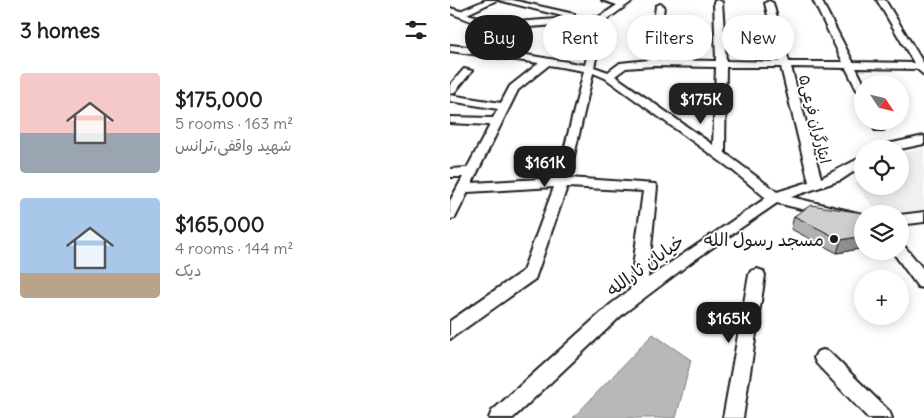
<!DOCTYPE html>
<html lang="en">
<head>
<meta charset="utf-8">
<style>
	:root { --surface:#fff; --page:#f6f6f6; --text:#222; --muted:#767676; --accent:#1c1c1c }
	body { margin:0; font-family:Delius,"Playpen Sans Arabic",sans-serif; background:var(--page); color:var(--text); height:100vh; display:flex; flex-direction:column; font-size:19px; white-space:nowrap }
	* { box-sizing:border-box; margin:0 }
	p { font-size:16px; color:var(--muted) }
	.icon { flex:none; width:28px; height:28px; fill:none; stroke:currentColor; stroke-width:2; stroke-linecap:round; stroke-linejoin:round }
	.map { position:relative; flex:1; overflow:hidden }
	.details { display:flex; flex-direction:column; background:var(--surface); width:450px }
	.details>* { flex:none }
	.guide { position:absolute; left:15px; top:15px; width:384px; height:45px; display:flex; gap:10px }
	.needle { width:32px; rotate:125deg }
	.fabs { position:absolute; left:404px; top:75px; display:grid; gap:10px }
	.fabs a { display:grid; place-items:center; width:55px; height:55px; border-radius:50%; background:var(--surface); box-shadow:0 2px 12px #0003; font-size:25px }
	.price { position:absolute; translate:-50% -42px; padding:0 11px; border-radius:10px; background:var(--accent); color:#fff; font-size:16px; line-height:32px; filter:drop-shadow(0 1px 2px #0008) }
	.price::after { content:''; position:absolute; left:50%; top:30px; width:15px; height:11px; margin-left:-8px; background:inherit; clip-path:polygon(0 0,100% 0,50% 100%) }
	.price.current { background:#222; color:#fff }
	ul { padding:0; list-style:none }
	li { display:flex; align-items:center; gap:15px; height:125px; padding:0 20px }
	li span { display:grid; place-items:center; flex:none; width:140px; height:100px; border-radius:5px; color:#555 }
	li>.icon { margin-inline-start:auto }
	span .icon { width:60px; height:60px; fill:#fffc; stroke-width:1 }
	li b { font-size:21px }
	h2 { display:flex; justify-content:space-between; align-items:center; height:60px; padding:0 20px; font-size:21px }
	.pill { padding:0 18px; border-radius:22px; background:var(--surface); box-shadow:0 2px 12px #0003; font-size:18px; line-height:45px }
	.pill.current { background:var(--accent); color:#fff }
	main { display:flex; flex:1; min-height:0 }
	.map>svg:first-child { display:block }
	.built { fill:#f0f0f0 }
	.water { fill:#b8b8b8; stroke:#7a7a7a }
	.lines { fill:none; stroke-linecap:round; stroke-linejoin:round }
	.minor-casing { stroke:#1c1c1c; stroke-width:4 }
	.minor { fill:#fff; fill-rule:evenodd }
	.wall { fill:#b1b1b1; stroke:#1c1c1c }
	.shaded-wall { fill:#909090; stroke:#1c1c1c }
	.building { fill:#cecece; stroke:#1c1c1c }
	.poi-dot { fill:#1c1c1c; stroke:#fff; stroke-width:2 }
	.labels { text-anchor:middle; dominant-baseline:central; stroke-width:4; stroke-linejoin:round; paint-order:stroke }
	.far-street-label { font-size:15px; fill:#1c1c1c; stroke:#fff }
	.poi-label { font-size:18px; fill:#1c1c1c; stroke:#fff; text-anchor:end }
	.street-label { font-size:18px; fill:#1c1c1c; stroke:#fff }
</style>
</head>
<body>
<main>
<section class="details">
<h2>3 homes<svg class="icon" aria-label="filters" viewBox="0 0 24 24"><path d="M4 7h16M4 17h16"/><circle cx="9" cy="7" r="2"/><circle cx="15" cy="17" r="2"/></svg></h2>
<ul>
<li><span style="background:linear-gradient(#f6c9c9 60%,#9aa5b1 0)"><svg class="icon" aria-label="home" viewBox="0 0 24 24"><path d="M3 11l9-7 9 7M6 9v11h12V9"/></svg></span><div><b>$175,000</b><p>5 rooms · 163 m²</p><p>شهید واقفی،ترانس</p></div></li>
<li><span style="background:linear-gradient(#a9c7e8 75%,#b9a48a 0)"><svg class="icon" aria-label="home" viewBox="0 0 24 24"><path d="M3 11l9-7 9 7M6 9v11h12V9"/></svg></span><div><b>$165,000</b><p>4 rooms · 144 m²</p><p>دیک</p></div></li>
</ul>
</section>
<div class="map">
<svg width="474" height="418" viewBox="0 0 474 418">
	<rect width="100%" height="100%" fill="#fff"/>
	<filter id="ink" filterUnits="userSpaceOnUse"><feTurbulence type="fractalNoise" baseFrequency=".02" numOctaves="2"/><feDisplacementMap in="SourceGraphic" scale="10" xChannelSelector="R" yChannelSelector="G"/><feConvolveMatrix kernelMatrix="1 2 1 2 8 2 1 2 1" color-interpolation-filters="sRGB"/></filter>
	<g filter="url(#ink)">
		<path class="built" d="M474 148V210L429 213 405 184 412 177V186H450V154Z"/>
		<path class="water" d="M203 334 241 360 226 418H123Z"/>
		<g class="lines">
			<g class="minor-casing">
				<path id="minor" d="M36 0H47L17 14 53 23 120 18 48 0H62L124 14 123 18 149 17 167 5 152 0H184L155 21 144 67 158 72 170 63 199 60 206 6 210 4 214 6 208 60 266 61 264 2 267 0 272 2 276 61 329 62 315 3 319 1 323 3 339 62H393L363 0H371L403 62 464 63 427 0H435L474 64V75L467 69 406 68 414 84 412 93 407 90 396 68 341 67 371 178 412 157V166L391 180 341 197 412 214V224L327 203 243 261 173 314 63 418H39L42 411 161 304 180 290 193 191 117 187 85 279 0 339V321L73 271 104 187 18 192 5 218 0 219V201L13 177H0V169L17 168 40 125 0 123V117L43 118 48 109 0 101V95L51 103 60 86 89 63 0 51V45L48 50 135 65 146 22 53 29 29 24 0 13V8L10 11ZM99 65 134 71 107 178 22 183 68 90ZM203 66 266 67 263 145 165 76 176 68ZM276 67H331L359 182 327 192 275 153ZM143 73 155 78 281 169 316 198 198 278 207 187 205 184 119 178Z
					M14 69 22 71 4 93 0 94V85Z
					M421 121H433L435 128 433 130H425Z
					M474 136V144L450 149H427L429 146Z
					M474 212V222L450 225V215Z
					M450 245 455 247 474 270V288L468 287 445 255 443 251H450Z
					M307 269 313 271 315 275 293 418H273L299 275 301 271Z
					M373 350 379 352 439 411 442 418H418L367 364 364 358 367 352Z"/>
			</g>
			<use href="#minor" class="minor"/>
		</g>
		<path class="wall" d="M344 216 409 249 387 253 341 229Z"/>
		<path class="shaded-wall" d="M412 236V239L409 249 387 253 391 240Z"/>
		<path class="building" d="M361 205 413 213 412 236 391 240 344 216Z"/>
	</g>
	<circle class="poi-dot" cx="384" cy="239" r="5"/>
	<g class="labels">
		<g class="far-street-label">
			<text transform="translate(365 119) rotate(76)">ایثارگران فرعی۵</text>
		</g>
		<g class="poi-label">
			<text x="374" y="239">مسجد رسول الله</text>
		</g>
		<g class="street-label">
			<text transform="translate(195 265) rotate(-36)">خیابان ثارالله</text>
		</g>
	</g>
</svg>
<div class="fabs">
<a><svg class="needle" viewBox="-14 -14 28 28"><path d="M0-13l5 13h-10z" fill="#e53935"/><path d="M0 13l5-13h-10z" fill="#767676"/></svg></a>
<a><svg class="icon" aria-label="locate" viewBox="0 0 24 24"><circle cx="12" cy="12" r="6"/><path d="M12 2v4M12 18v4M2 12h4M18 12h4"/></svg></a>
<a><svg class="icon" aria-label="layers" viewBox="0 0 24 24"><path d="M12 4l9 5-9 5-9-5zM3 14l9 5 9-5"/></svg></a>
<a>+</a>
</div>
<b class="price current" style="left:251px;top:125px">$175K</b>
<b class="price" style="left:95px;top:188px">$161K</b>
<b class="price" style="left:279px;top:344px">$165K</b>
<div class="guide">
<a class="pill current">Buy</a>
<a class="pill">Rent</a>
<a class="pill">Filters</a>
<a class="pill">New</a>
</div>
</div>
</main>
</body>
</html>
